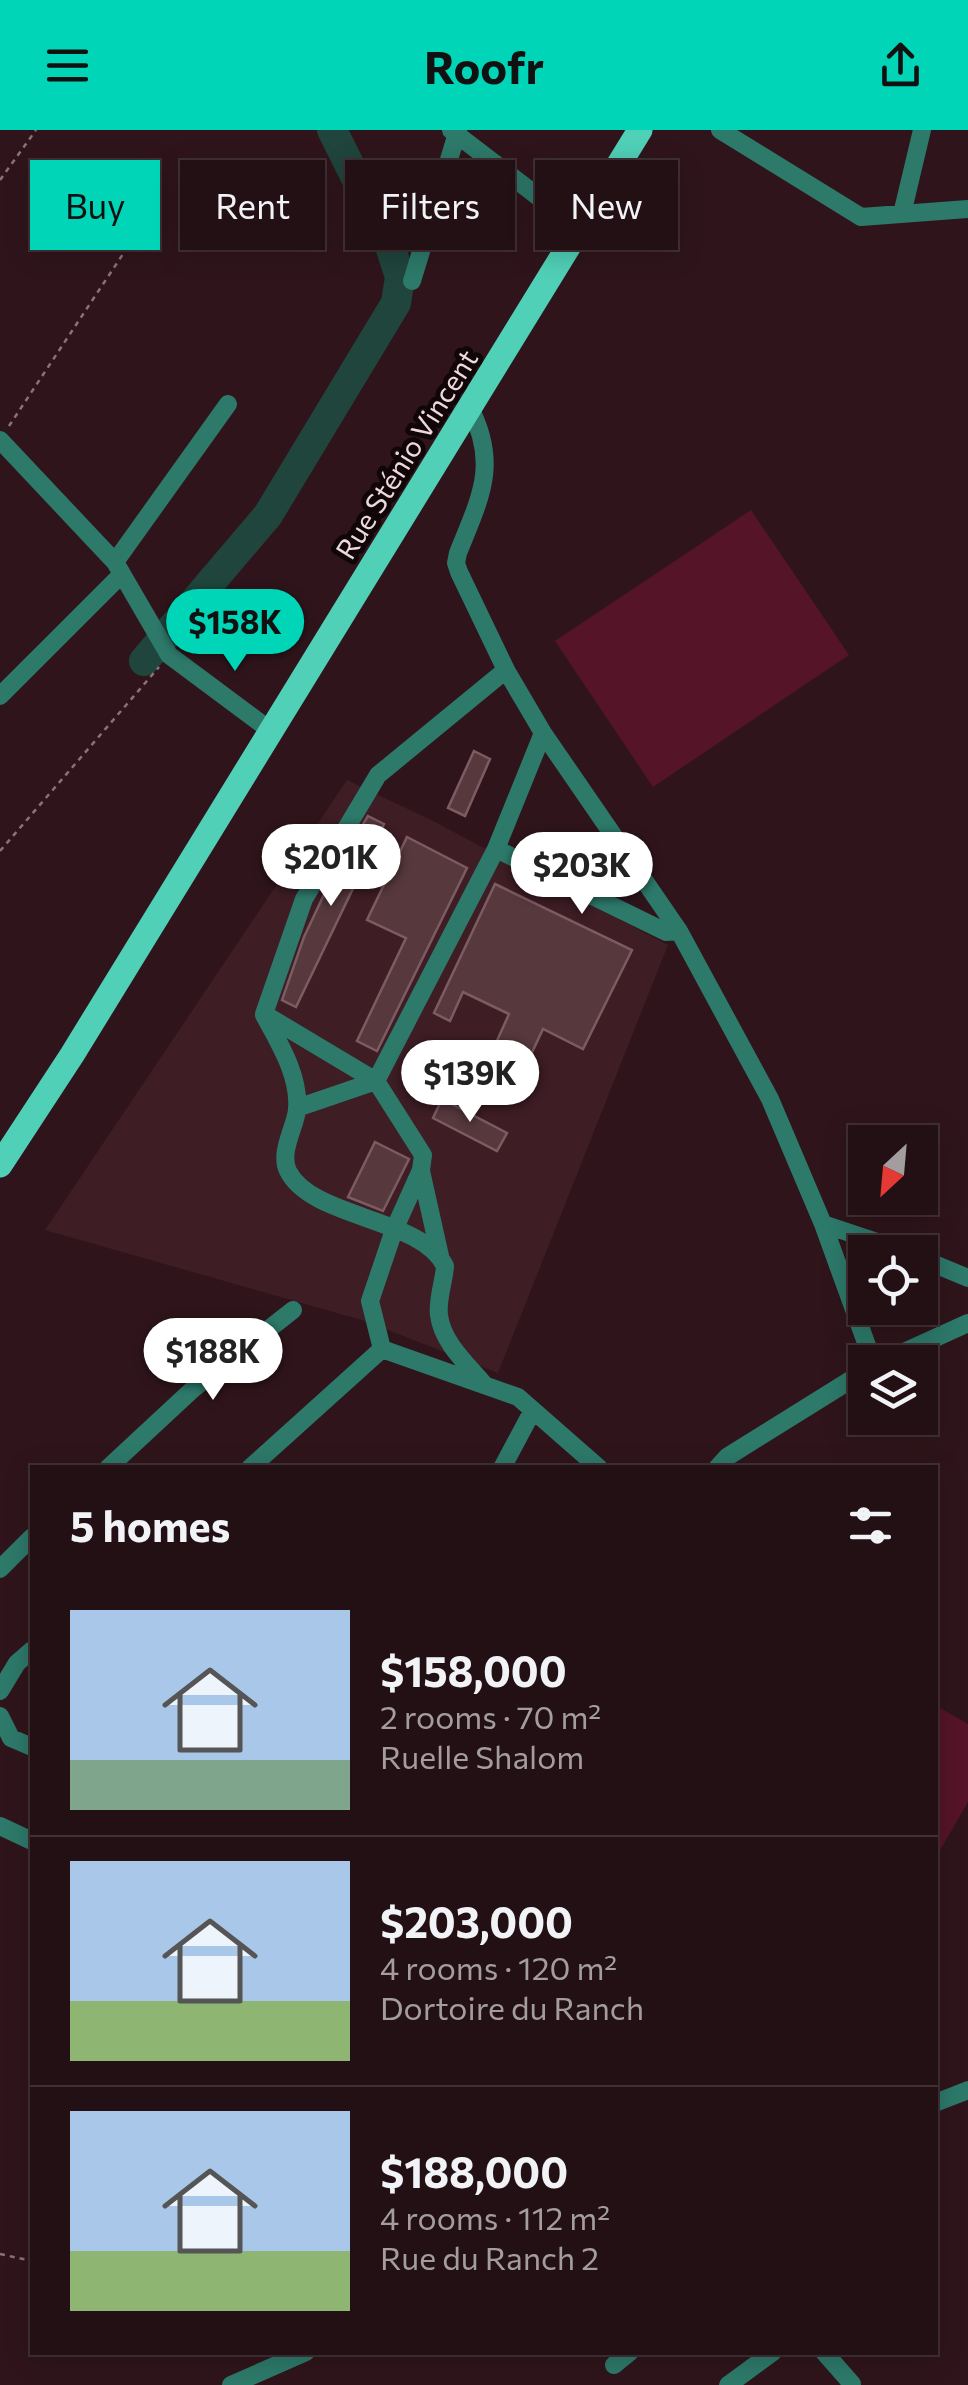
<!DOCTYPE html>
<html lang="en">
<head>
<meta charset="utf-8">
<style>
	:root { --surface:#231014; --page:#2b191d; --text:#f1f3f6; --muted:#a39da0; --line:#403034; --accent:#00d5b7 }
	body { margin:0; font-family:Commissioner,sans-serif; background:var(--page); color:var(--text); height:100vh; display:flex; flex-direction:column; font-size:38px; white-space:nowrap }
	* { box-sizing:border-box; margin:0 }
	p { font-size:32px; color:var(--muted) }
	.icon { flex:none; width:55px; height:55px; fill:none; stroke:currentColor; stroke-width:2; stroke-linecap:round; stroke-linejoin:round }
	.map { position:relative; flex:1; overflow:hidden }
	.details { position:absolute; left:30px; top:1335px; width:908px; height:890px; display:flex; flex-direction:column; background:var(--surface); border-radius:0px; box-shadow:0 5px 25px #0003,0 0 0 2px var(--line) }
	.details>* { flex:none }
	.hud { position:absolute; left:30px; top:30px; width:910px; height:90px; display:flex; gap:20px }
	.needle { width:65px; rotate:206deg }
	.controls { position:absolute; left:848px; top:995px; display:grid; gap:20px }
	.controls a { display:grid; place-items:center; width:90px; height:90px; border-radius:0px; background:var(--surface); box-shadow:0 5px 25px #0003,0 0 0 2px var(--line); font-size:50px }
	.price { position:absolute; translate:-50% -85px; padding:0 22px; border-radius:35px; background:#fff; color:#222; font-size:32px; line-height:65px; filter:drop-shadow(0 2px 5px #0008) }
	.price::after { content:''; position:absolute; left:50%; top:60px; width:30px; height:22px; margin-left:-15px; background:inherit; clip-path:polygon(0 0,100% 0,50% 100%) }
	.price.active { background:var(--accent); color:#111 }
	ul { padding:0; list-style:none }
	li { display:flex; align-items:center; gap:30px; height:250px; padding:0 40px }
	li+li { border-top:2px solid var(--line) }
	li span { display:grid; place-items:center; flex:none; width:280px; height:200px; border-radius:0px; color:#555 }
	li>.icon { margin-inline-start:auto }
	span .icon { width:120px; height:120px; fill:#fffc; stroke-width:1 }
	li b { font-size:42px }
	h2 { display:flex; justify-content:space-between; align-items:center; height:120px; padding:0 40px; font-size:42px }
	.tag { padding:0 35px; border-radius:0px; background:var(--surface); box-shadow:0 5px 25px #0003,0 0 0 2px var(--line); font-size:35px; line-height:90px }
	.tag.active { background:var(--accent); color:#111 }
	header { display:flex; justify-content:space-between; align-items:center; height:130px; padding:0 40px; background:var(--accent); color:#111; font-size:45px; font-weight:700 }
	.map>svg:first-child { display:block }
	.built { fill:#3e1d25 }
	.green { fill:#551428 }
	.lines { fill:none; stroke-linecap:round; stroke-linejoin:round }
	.river { stroke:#1f453d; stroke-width:30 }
	.building { fill:#56383d; stroke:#7c5b62; stroke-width:2.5 }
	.path { stroke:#8a7378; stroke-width:2.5; stroke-dasharray:5 5; stroke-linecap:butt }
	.minor { stroke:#2d796a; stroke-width:18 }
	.primary { stroke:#50d0b7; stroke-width:25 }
	.labels { text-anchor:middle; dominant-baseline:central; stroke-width:10; stroke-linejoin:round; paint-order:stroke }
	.street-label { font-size:28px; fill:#edd9dd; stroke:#100507 }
</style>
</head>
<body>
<header><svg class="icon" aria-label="menu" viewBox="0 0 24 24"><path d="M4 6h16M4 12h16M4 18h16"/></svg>Roofr<svg class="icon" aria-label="share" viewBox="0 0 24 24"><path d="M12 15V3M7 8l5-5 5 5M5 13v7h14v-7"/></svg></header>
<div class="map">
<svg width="968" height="2255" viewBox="0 0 968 2255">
	<rect width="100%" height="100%" fill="#2f151b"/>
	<path class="built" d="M347 650 433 691 668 815 498 1243 365 1191 45 1100Z"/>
	<path class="green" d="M751 380 849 525 653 657 555 511Z
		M935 1575 968 1594V1672L935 1729Z"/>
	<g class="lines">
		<path class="river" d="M144 531 268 385 396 173 400 147 390 116 332 0"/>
	</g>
	<path class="building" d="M474 621 490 629 465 686 448 678Z
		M368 686 384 694 296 877 282 870 304 807 336 739Z
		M407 707 467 738 377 921 357 911 406 808 367 790Z
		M495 754 632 820 583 919 543 899 520 948 487 933 509 884 463 862 450 891 434 883Z
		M442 969 507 1003 497 1021 433 988Z
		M375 1012 409 1029 383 1081 348 1067Z"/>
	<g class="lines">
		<path class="path" d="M0 50 36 0
			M9 296 123 124
			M0 721 159 537
			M0 2124 32 2131"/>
		<path class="minor" d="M451 0 579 98
			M720 0 861 87 968 79
			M902 84 922 0
			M412 151 458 0
			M470 278C499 335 480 368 458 423L456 433 459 442 506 540 543 603 679 801 770 969 823 1094 873 1232
			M0 310 115 432 169 525 271 601
			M115 432 228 274
			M506 540 378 645 304 769 264 884 376 951 496 719 543 603
			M0 566 122 444
			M496 719 666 802 679 801
			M264 885C279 913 300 946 297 980 295 998 279 1022 288 1041 312 1089 421 1087 445 1136 444 1152 437 1169 439 1185 442 1212 467 1234 483 1253
			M297 978 376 951 423 1025 421 1040 394 1100 370 1171 382 1219 518 1267 599 1338
			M421 1041 440 1126
			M823 1094 907 1122
			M920 1128 968 1148
			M882 1232 968 1193
			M108 1338 193 1259 293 1180
			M250 1338 382 1219
			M502 1338 533 1280
			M717 1338 727 1327 865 1241
			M0 1439 32 1407
			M0 1561 17 1533 32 1520
			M0 1586 11 1608 32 1617
			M0 1696 32 1711
			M935 1973 968 1960
			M824 2222 852 2254
			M614 2235 630 2222
			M231 2255 306 2222
			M728 2255 773 2222"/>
		<path class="primary" d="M0 1035 72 925 640 0"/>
	</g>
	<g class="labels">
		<g class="street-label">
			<text transform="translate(406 324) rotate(-58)">Rue Sténio Vincent</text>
		</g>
	</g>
</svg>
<div class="controls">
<a><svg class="needle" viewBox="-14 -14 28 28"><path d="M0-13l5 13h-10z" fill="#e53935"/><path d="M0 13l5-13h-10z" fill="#a39da0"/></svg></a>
<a><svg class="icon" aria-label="locate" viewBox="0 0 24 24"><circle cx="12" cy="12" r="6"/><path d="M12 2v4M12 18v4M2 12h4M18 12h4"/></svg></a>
<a><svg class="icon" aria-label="layers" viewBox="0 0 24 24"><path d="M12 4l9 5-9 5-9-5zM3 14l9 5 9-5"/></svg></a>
</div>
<b class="price active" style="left:235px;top:544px">$158K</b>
<b class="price" style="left:331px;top:779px">$201K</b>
<b class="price" style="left:582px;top:787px">$203K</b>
<b class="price" style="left:470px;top:995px">$139K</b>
<b class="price" style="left:213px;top:1273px">$188K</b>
<div class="hud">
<a class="tag active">Buy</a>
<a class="tag">Rent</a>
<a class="tag">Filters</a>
<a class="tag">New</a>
</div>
<section class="details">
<h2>5 homes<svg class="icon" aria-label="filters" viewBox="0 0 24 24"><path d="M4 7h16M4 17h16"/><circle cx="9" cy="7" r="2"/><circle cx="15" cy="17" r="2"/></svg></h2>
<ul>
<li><span style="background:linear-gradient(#a9c7e8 75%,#7fa58c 0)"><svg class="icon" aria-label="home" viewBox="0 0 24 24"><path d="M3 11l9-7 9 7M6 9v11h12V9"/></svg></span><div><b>$158,000</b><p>2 rooms · 70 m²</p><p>Ruelle Shalom</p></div></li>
<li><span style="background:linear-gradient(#a9c7e8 70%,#8fb573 0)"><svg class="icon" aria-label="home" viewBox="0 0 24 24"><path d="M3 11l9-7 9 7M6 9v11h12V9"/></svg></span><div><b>$203,000</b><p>4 rooms · 120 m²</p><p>Dortoire du Ranch</p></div></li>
<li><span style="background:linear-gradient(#a9c7e8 70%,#8fb573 0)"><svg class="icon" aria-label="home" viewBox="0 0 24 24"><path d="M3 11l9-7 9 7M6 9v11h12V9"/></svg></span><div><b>$188,000</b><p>4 rooms · 112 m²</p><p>Rue du Ranch 2</p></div></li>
</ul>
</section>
</div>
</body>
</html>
